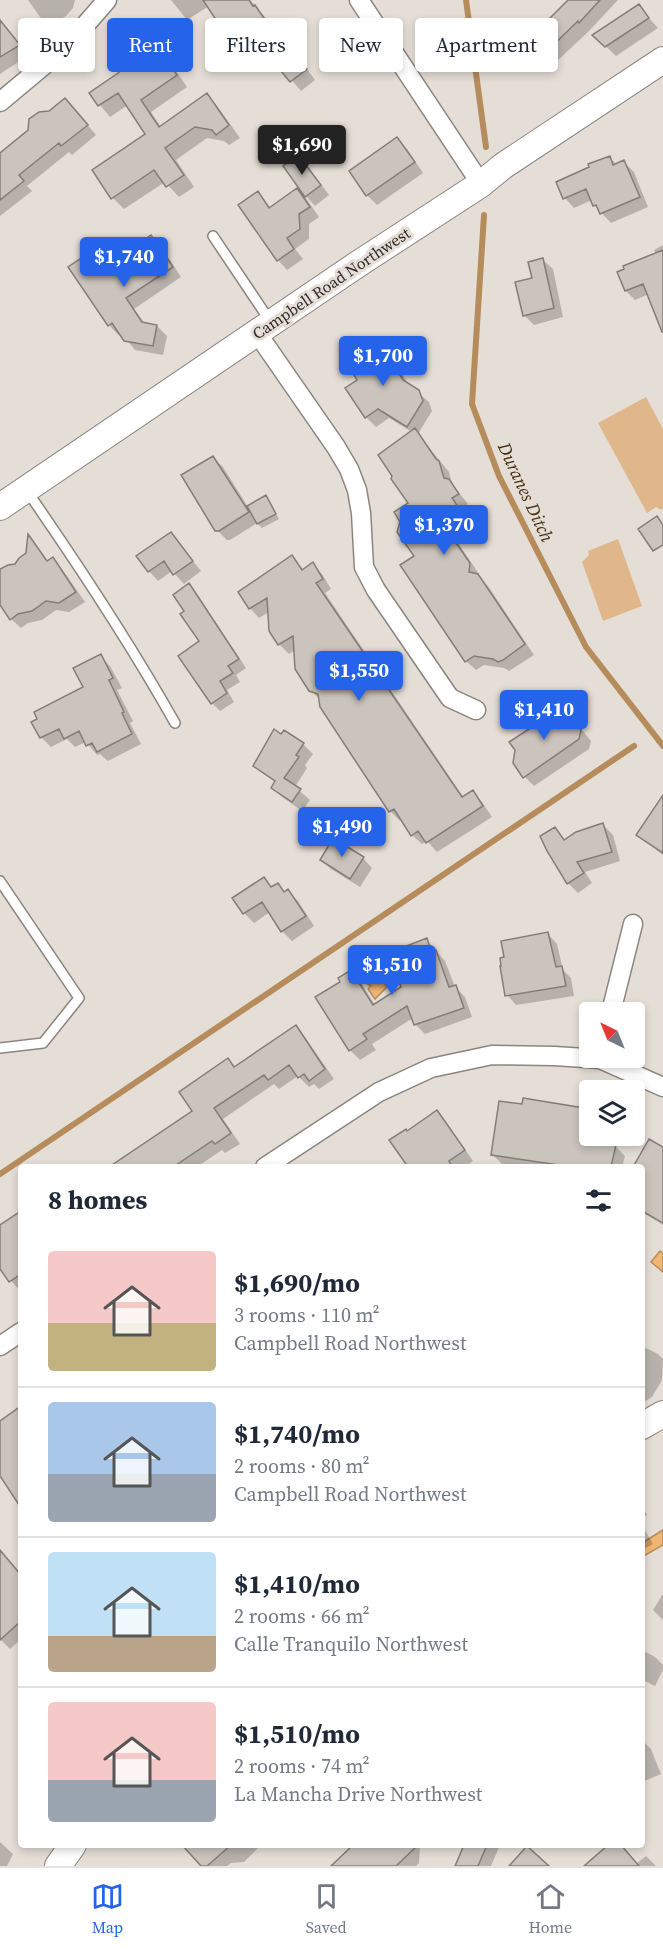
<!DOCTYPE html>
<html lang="en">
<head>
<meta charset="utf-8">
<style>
	:root { --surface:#fff; --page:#f6f6f7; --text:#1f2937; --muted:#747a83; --line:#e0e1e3; --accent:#2563eb }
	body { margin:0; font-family:"Source Serif 4",serif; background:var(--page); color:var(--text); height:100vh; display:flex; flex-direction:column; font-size:22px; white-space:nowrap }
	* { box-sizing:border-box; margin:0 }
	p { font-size:20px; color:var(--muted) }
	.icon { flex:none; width:33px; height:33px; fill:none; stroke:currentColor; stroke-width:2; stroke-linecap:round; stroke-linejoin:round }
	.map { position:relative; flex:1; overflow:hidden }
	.panel { position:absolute; left:18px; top:1164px; width:627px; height:684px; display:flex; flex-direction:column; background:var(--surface); border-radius:6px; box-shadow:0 3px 9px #0003 }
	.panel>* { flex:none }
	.guide { position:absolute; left:18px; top:18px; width:627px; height:54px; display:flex; gap:12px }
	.needle { width:39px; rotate:317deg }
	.buttons { position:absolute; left:579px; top:1002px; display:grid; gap:12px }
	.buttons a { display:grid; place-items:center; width:66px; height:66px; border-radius:6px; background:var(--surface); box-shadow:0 3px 9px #0003; font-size:30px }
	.price { position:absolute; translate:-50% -51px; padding:0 14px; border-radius:6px; background:var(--accent); color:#fff; font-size:20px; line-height:39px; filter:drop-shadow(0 2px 3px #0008) }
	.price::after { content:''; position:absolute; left:50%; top:36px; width:18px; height:14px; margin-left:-9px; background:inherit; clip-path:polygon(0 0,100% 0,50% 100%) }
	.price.current { background:#222; color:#fff }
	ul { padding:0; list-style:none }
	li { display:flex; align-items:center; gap:18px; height:150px; padding:0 30px }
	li+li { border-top:2px solid var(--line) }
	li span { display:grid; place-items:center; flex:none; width:168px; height:120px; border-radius:6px; color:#555 }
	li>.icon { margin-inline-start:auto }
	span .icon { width:72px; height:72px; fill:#fffc; stroke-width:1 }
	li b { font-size:26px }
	h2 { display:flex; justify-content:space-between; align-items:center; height:72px; padding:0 30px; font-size:26px }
	.pill { padding:0 21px; border-radius:6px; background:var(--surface); box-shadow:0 3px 9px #0003; font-size:21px; line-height:54px }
	.pill.current { background:var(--accent); color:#fff }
	.tab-bar { display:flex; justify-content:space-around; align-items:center; height:84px; border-top:2px solid var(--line); background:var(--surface); font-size:16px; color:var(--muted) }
	.tab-bar a { display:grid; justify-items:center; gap:3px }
	.tab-bar .current { color:var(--accent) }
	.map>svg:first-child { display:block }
	.green { fill:#e0b78a }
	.water { fill:#f1b672; stroke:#b68c5c; stroke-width:1.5 }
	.shadow { fill:#0003 }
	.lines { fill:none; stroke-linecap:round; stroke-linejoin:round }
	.stream { stroke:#b68c5c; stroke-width:6 }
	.building { fill:#cbc4bd; stroke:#847d77; stroke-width:1.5 }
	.lane-casing { stroke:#8c857e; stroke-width:12 }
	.street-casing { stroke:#8c857e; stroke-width:21 }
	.secondary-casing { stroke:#8c857e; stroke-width:28 }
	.lane { stroke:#fff; stroke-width:9 }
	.street { stroke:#fff; stroke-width:18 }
	.secondary { stroke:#fff; stroke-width:26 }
	.labels { text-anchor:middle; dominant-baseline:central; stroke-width:6; stroke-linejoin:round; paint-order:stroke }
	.street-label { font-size:16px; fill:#2d2a27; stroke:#e5ded6 }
	.water-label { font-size:18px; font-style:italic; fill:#462e10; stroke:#e5ded6 }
</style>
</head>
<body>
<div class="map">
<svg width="663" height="1866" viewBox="0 0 663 1866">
	<rect width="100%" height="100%" fill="#e5ded6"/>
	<path class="green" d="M646 397 663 429V508L661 510 656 507 647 513 598 423Z
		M618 539 642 606 603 621 582 562 589 555 588 551Z"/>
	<path class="water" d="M368 967 376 970 387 987 375 999 368 989 371 986 363 981 360 976Z
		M660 1251 663 1253V1272L651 1262Z
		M663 1530V1545L642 1557V1543Z"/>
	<path class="shadow" d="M28 0H75L73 8 66 16 49 27 40 17Z
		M171 0H250L265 17 287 50 289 48 299 58 315 80 301 91 264 47 249 57 224 28 209 6 187 20Z
		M570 0H618L589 31 555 63 531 39Z
		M638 6 658 28 616 56 594 35Z
		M0 24 29 55 0 74Z
		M151 41 163 52 187 87 151 112 161 127 207 95 218 107 240 138 229 145 224 141 207 138 176 160 194 187 179 197 165 182 124 209 113 198 147 134 128 105 110 117 91 94 123 72Z
		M75 110 96 135 72 155 69 152 27 186 32 191 0 216V153Z
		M397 139 407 149 423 173 377 205 367 195Z
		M298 157 308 166 329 195 315 206 307 197 306 198 319 217 309 224V239L295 249 303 259 287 270 278 260 258 193 271 208 297 190 305 198 306 197 285 166Z
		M609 157 617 165 624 162 634 172 648 207 611 223 594 205 592 200 574 208 565 198 557 183Z
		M151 237 161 246 181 277 134 309 145 324 157 326 167 336 163 355 135 350 121 333 118 335 109 325 83 259 96 274Z
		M663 245V315L649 294 635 300 626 291 619 273 656 254 654 250Z
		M543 260 553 269 563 317 534 325 524 315 534 279Z
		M383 343 392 353 406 373 403 375 409 385 429 402 432 411 418 434 449 472 452 484 468 504 461 509 470 521 452 534 479 574V577L488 586 534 655 509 671 504 668 484 665 476 670 466 661 416 556 410 504 412 432 389 418 376 427 366 417 360 380Z
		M213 458 223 467 248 507 266 497 279 519 262 528 257 523 230 540H227L217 530Z
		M171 534 201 571 184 584 172 571 158 581 149 571Z
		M29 537 48 562 52 559 62 569 85 602 69 612 56 610 42 620 28 623 21 628 11 619 0 602V570L16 565 27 554Z
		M291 557 304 570 312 564 322 574 331 589 325 593 464 798 473 792 482 802 492 817 437 852 427 841 422 844 412 835 402 819 400 821 390 811 321 700 310 690 295 650 289 654 279 644 269 612 259 618 250 608Z
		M189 585 197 594 246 668 236 675 240 682 227 690 234 702 220 711 212 703 201 641 187 611Z
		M100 656 110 666 122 688 117 690 133 721 130 723 141 744 108 761 100 754 97 755 86 742 75 747 67 739 51 747 41 737 85 688Z
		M564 708 591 741 589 749 534 786 525 777Z
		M303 744 313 754 305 765 307 768 295 787 310 800 302 811 282 797 273 788 276 783 255 765Z
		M663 805V855L638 835Z
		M603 825 613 835 620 861 585 872 592 883 578 893 568 883 555 829 566 841Z
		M363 858 372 868 360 887 331 869 321 860Z
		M264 879 273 888 278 885 286 893 288 891 298 901 314 926 292 941 282 931 270 912 254 923 244 913 235 898Z
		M548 934 557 944 563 970 571 978 574 996 516 1005 507 995Z
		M426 940 445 961 455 987 465 997 472 1017 425 1034 416 1025 413 1018 372 1044 376 1050 360 1060 350 1050 317 998 342 982 351 972 360 981 375 1005 403 987 402 963Z
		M295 1027 305 1037 334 1079 319 1089 314 1084 309 1087 298 1076 279 1089 274 1084 223 1119 240 1144 225 1153 222 1150 197 1167H112L194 1112 228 1060 236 1068Z
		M437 1112 446 1122 473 1161 464 1167H410L408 1133Z
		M590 1136H599L597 1142 615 1146 625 1156 622 1167H521L502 1164 492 1154Z
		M663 1148V1225L642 1212V1167H635Z
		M21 1213V1290L20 1291 0 1268V1227Z
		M642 1346 658 1354 663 1359 662 1380 652 1397 642 1403Z
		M642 1506 647 1515 642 1518Z
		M642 1525 653 1544 642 1550Z
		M0 1569 21 1575V1639L10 1649 0 1639Z
		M663 1594V1620L653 1610Z
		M642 1650 655 1657 663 1665V1670L655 1686 645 1681 642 1688Z
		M642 1740 651 1749 661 1774 642 1782Z
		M0 1842 13 1854 7 1866H0Z
		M184 1845H261L244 1862 231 1863 227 1866H203Z
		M355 1845H420L419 1863 416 1866H335Z
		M456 1845H500L491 1866H462L464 1849Z
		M614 1845H619L636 1864 646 1856 656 1866H594Z"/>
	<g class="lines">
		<path class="stream" d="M466 0 486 147
			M484 215 472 404 499 476 586 647 663 746
			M0 1174 634 746"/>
	</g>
	<path class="building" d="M203 0H249L253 6 255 5 285 49 289 46 307 69 290 82 254 38 239 48 224 28 222 29Z
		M568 0H600L579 23 578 21 544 54 529 39Z
		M639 4 649 18 605 47 592 35Z
		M0 20 20 45 0 57Z
		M152 39 177 75 141 100 159 127 207 93 229 125 216 135 212 130 195 127 165 148 184 175 166 187 154 170 111 199 92 170 145 134 118 93 98 106 89 93 121 71 119 69 135 58 131 53Z
		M65 98 88 125 61 146 59 143 19 175 24 181 0 200V153L28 130 29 119 39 112 49 111Z
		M397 137 415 162 366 196 349 171Z
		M298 155 321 185 305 197 283 166Z
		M610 156 613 165 624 160 640 197 600 214 596 205 593 206 586 189 563 199 556 182 589 167 588 164Z
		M297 188 310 207 299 214 300 229 287 238 294 249 277 261 238 205 258 191 269 208Z
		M151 235 173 267 126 298 142 322 157 325 153 346 124 341 112 323 108 326 68 267 83 257 94 274Z
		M663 250V332H662L643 284 625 291 617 272 624 269 623 266Z
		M543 258 554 308 523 316 515 282 532 278 528 262Z
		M383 341 397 363 394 365 403 380 419 390 423 401 407 427 378 409 365 418 345 388 357 380 349 366 356 362 355 359Z
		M415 428 436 459 439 461 444 478 449 479 459 494 452 498 461 511 443 524 470 563 469 572 478 574 525 644 503 660 498 662 493 659 474 656 465 662 400 565 414 556 397 532 400 522 394 512 408 503 391 479 392 476 378 455Z
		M213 456 249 512 219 531H215L181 475Z
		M266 495 276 514 257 524 247 506Z
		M657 516 663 525V545L653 551 638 529Z
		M171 532 193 561 173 575 164 561 148 572 136 556Z
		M28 534 47 561 53 557 76 592 59 603 46 601 32 611 18 614 10 620 0 605V569L8 565 15 564 19 558 26 553Z
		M292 555 302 570 313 562 323 579 316 583 462 797 473 790 483 806 426 843 418 831 411 836 394 809 389 812 320 707 318 694 309 691 295 669 293 636 278 645 269 631 267 598 249 609 238 592Z
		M189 583 239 659 228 666 233 673 220 681 227 693 211 704 178 656 199 641 180 614 184 611 173 595Z
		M101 654 113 678 109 680 124 712 122 713 132 734 97 752 92 743 86 746 79 731 64 739 59 729 40 738 31 722 37 719 34 712 83 687 73 668Z
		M564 706 581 730 579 739 523 778 513 763 515 750 509 742Z
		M274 729 281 734 284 730 304 743 296 755 299 757 284 778 301 789 292 802 271 788 275 781 253 766Z
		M663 795V853L636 835Z
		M603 823 612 852 577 862 584 873 567 884 547 851 540 836 555 827 564 840 576 832Z
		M333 838 364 857 350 879 320 860Z
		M264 877 271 887 278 883 284 892 288 889 306 916 281 932 262 902 243 914 232 898Z
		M548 932 556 967 562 966 566 986 505 996 500 966H501L500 958 504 957 501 941Z
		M427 938 431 951 436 950 449 987 456 985 464 1008 414 1025 407 1006 363 1034 367 1039 349 1051 315 997 340 982 338 978 351 970 373 1005 401 987 393 965 400 962 396 950Z
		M296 1025 325 1069 309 1081 304 1074 298 1078 289 1065 268 1080 264 1075 214 1108 231 1133 215 1144 212 1141 173 1167H109L192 1111 179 1092 228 1058 234 1067Z
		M523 1098 590 1109V1139L616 1145 611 1167H558L559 1165 491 1155 499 1101 522 1104Z
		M437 1110 465 1150 449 1161 452 1167H408L389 1140 406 1129 407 1131Z
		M649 1139 663 1147V1223L642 1211V1167H633Z
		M21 1211V1274L9 1282 0 1269V1225Z
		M21 1406V1508L0 1476V1421Z
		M0 1550 21 1575V1621L0 1640Z
		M182 1845H231L207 1866H201Z
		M353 1845H418L396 1866H331Z
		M464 1845H487L478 1866H455Z
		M608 1845H621L639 1866H584Z
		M527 1846 549 1866H509Z"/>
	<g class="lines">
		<g class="lane-casing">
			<path id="lane" d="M213 236 270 321
				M27 491C79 566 130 643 175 723
				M0 881 79 998 43 1043 0 1048"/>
		</g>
		<g class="street-casing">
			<path id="street" d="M359 0 481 184
				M0 102 67 46 107 0
				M257 333 336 447 349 469 357 490 361 513 364 567 376 590 450 698 476 710
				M611 1012 633 924
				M265 1167 379 1092 431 1068 492 1055 554 1056 600 1059 663 1087
				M0 1346 21 1332"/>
		</g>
		<g class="secondary-casing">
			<path id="secondary" d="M0 507 358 264 481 184 503 166 663 60
				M642 1426 663 1414
				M58 1866 73 1845"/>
		</g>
		<use href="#lane" class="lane"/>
		<use href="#street" class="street"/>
		<use href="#secondary" class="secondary"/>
	</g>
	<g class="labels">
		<g class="street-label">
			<text transform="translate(331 283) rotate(-34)">Campbell Road Northwest</text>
		</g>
		<g class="water-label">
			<text transform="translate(526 492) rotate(65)">Duranes Ditch</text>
		</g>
	</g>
</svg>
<div class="buttons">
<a><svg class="needle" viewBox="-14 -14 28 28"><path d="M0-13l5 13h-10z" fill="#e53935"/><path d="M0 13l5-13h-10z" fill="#747a83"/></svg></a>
<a><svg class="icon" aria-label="layers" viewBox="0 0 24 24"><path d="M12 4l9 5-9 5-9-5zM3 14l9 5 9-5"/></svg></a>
</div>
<b class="price current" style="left:302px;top:176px">$1,690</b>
<b class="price" style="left:124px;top:288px">$1,740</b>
<b class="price" style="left:383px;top:387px">$1,700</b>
<b class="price" style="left:444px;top:556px">$1,370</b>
<b class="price" style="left:359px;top:702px">$1,550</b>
<b class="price" style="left:544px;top:741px">$1,410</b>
<b class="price" style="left:342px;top:858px">$1,490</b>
<b class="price" style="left:392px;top:996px">$1,510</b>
<div class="guide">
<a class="pill">Buy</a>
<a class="pill current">Rent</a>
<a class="pill">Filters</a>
<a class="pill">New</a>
<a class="pill">Apartment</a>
</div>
<section class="panel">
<h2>8 homes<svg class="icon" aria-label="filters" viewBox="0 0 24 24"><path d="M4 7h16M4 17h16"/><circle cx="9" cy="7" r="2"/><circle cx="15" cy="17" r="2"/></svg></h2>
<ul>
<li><span style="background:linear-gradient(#f6c9c9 60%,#c2b280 0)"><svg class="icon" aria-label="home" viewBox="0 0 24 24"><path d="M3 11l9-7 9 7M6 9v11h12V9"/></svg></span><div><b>$1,690/mo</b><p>3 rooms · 110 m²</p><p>Campbell Road Northwest</p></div></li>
<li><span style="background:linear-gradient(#a9c7e8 60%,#9aa5b1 0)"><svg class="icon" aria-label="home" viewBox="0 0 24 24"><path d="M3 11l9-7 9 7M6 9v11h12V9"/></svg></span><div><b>$1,740/mo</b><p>2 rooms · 80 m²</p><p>Campbell Road Northwest</p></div></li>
<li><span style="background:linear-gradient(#bfe0f5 70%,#b9a48a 0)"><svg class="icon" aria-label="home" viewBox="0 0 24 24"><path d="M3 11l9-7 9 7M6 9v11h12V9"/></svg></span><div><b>$1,410/mo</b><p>2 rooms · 66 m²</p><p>Calle Tranquilo Northwest</p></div></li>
<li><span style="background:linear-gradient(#f6c9c9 65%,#9aa5b1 0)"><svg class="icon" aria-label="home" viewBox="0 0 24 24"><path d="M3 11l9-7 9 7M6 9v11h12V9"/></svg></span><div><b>$1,510/mo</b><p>2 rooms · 74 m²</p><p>La Mancha Drive Northwest</p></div></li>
</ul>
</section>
</div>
<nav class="tab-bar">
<a class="current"><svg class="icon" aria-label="map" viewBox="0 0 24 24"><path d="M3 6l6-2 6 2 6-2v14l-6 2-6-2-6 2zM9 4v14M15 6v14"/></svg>Map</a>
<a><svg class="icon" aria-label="saved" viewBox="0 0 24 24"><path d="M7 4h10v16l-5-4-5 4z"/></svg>Saved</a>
<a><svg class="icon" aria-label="home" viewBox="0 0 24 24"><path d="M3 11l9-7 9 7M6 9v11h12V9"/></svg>Home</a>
</nav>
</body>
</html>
